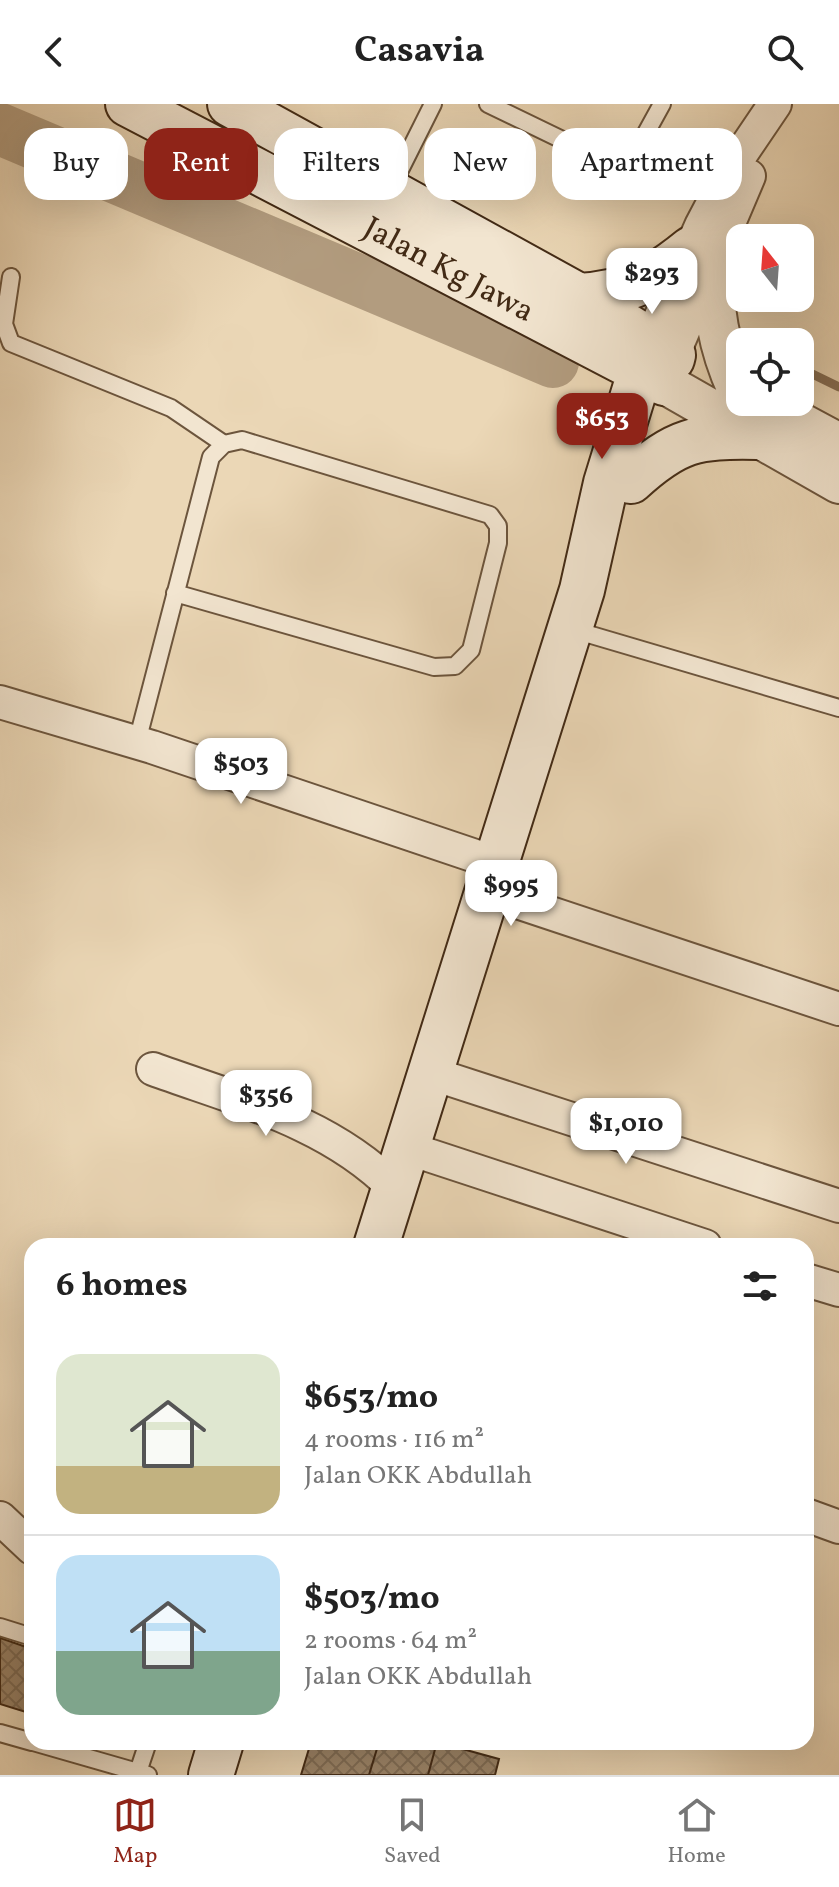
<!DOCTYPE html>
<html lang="en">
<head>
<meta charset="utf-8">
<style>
	:root { --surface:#fff; --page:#f6f6f6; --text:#222; --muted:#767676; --line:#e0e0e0; --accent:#8f2418 }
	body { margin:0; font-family:Vollkorn,serif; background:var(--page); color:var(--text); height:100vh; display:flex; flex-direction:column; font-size:30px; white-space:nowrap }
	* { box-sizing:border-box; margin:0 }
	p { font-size:26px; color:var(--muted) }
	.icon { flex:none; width:44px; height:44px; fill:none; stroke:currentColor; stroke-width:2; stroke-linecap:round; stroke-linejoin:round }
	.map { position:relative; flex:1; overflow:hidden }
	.drawer { position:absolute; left:24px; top:1134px; width:790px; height:512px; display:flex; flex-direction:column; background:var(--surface); border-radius:24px; box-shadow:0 8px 32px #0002 }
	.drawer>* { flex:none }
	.banner { position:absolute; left:24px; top:24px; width:792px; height:72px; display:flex; gap:16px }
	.needle { width:52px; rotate:343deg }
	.tools { position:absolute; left:726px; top:120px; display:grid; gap:16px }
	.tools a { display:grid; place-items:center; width:88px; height:88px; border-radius:16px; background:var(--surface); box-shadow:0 8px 32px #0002; font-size:40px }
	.price { position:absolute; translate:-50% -68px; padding:0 18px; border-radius:16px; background:#fff; color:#222; font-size:26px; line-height:52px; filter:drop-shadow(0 2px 4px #0008) }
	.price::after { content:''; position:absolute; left:50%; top:48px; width:24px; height:18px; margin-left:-12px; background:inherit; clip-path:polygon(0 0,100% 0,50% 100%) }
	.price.on { background:var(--accent); color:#fff }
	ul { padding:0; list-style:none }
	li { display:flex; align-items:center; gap:24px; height:200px; padding:0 32px }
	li+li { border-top:2px solid var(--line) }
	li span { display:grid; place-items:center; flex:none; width:224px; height:160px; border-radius:24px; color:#555 }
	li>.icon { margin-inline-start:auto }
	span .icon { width:96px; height:96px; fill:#fffc; stroke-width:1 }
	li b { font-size:34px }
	h2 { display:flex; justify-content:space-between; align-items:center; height:96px; padding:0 32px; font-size:34px }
	.tag { padding:0 28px; border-radius:24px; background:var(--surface); box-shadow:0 8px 32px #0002; font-size:28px; line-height:72px }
	.tag.on { background:var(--accent); color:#fff }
	header { display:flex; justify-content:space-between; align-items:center; height:104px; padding:0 32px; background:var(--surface); font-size:36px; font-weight:700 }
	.tabs { display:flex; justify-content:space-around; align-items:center; height:112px; border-top:2px solid var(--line); background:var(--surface); font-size:22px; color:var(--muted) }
	.tabs a { display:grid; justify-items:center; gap:4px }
	.tabs .on { color:var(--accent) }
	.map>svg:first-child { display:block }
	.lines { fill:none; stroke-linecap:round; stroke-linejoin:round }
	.stream { stroke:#856e55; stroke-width:9 }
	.river { stroke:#b29c7f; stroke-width:52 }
	.building { fill:url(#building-cross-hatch); stroke:#422a15; stroke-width:2 }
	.service-casing { stroke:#6c553d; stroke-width:20 }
	.minor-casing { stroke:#6c553d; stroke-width:36 }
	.tertiary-casing { stroke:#6c553d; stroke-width:44 }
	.secondary-casing { stroke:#422a15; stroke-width:48 }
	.service { stroke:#f2e5d0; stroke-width:16 }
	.minor { stroke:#f2e5d0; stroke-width:32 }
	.tertiary { stroke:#f2e5d0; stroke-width:40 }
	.secondary { stroke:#f2e5d0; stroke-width:44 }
	.labels { text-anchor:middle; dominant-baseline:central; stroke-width:6; stroke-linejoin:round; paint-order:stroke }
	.street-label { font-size:32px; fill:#422a15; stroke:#f2e5d0 }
</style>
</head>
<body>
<header><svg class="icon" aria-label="back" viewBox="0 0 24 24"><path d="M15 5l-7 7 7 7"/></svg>Casavia<svg class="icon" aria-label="search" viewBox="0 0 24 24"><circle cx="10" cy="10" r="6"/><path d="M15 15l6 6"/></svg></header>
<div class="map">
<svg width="839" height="1671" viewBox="0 0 839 1671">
	<defs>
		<pattern id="building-cross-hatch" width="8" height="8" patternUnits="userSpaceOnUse" patternTransform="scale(2)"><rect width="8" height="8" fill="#9a8469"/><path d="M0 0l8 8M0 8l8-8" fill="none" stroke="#7f6c55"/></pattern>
	</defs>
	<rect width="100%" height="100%" fill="#ebd7b6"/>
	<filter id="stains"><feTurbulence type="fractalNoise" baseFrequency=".0025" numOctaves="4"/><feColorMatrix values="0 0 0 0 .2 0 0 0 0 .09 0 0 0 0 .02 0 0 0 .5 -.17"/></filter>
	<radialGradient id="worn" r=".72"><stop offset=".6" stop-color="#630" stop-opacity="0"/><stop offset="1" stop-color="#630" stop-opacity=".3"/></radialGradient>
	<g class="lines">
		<path class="stream" d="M800 264 839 283"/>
		<path class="river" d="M0 25 553 258"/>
	</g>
	<path class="building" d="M0 1534 32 1545V1610L0 1600Z
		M311 1638H379L369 1671H301Z
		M379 1638H437L428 1671H369Z
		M437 1638 499 1655 495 1671H428Z"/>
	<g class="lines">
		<g class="service-casing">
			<path id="service" d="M488 0 614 61 630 56 635 49 662 0
				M391 84 433 0
				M11 173 4 220 11 239 171 304 224 340
				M571 525 839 604
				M137 638 211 353 224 340 242 336 490 411 498 422V439L471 546 455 562 434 563 175 489
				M0 1523 32 1533
				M0 1629 32 1638
				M33 1638 148 1671
				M137 1671 148 1638"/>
		</g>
		<g class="minor-casing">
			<path id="minor" d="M649 239 701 122 731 65 775 0
				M673 251 749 72
				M0 598 152 643 496 759
				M487 788 839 905
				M153 965C238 996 329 1018 394 1084
				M430 969 839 1102
				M407 1044 705 1142
				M806 1176 839 1186
				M806 1411 839 1423
				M0 1414 32 1444"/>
		</g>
		<g class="tertiary-casing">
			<path id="tertiary" d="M714 156C712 204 718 242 738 286
				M664 279 839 379
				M761 298 839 340"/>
		</g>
		<g class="secondary-casing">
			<path id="secondary" d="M128 0 664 279
				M230 0 579 192 673 251 672 255
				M579 192C628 189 653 176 691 145
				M631 377C677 335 696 332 757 333
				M376 1142 582 486 606 379 649 239
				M211 1671 221 1638"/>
		</g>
		<use href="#service" class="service"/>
		<use href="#minor" class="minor"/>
		<use href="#tertiary" class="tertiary"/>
		<use href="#secondary" class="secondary"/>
	</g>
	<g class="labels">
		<g class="street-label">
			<text transform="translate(448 167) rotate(28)">Jalan Kg Jawa</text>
		</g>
	</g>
	<rect width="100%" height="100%" filter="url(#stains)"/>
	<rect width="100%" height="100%" fill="url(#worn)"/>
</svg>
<div class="tools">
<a><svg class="needle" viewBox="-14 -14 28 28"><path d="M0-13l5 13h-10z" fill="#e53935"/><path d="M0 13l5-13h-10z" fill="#767676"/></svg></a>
<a><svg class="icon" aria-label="locate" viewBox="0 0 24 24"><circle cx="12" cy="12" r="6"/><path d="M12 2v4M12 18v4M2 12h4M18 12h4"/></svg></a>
</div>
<b class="price" style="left:652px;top:212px">$293</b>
<b class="price on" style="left:602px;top:357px">$653</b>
<b class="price" style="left:241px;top:702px">$503</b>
<b class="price" style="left:511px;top:824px">$995</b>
<b class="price" style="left:266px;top:1034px">$356</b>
<b class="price" style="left:626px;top:1062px">$1,010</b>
<div class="banner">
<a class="tag">Buy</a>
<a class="tag on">Rent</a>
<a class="tag">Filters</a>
<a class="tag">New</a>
<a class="tag">Apartment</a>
</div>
<section class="drawer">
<h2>6 homes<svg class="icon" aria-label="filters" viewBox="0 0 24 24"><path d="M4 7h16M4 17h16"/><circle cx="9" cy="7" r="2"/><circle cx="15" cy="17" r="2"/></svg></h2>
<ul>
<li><span style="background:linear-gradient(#dfe7d0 70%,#c2b280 0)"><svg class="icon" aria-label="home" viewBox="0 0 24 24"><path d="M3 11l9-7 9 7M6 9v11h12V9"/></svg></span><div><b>$653/mo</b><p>4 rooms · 116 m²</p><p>Jalan OKK Abdullah</p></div></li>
<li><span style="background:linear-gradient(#bfe0f5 60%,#7fa58c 0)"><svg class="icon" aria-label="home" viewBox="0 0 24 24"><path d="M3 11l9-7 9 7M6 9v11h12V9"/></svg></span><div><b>$503/mo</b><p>2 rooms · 64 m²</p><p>Jalan OKK Abdullah</p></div></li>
</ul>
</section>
</div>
<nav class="tabs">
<a class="on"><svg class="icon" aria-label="map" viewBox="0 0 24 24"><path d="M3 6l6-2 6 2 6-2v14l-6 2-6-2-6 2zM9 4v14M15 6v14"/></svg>Map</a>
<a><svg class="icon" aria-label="saved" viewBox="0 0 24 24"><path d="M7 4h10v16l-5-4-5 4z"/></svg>Saved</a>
<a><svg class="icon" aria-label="home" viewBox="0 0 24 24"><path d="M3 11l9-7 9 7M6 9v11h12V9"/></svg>Home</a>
</nav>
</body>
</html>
